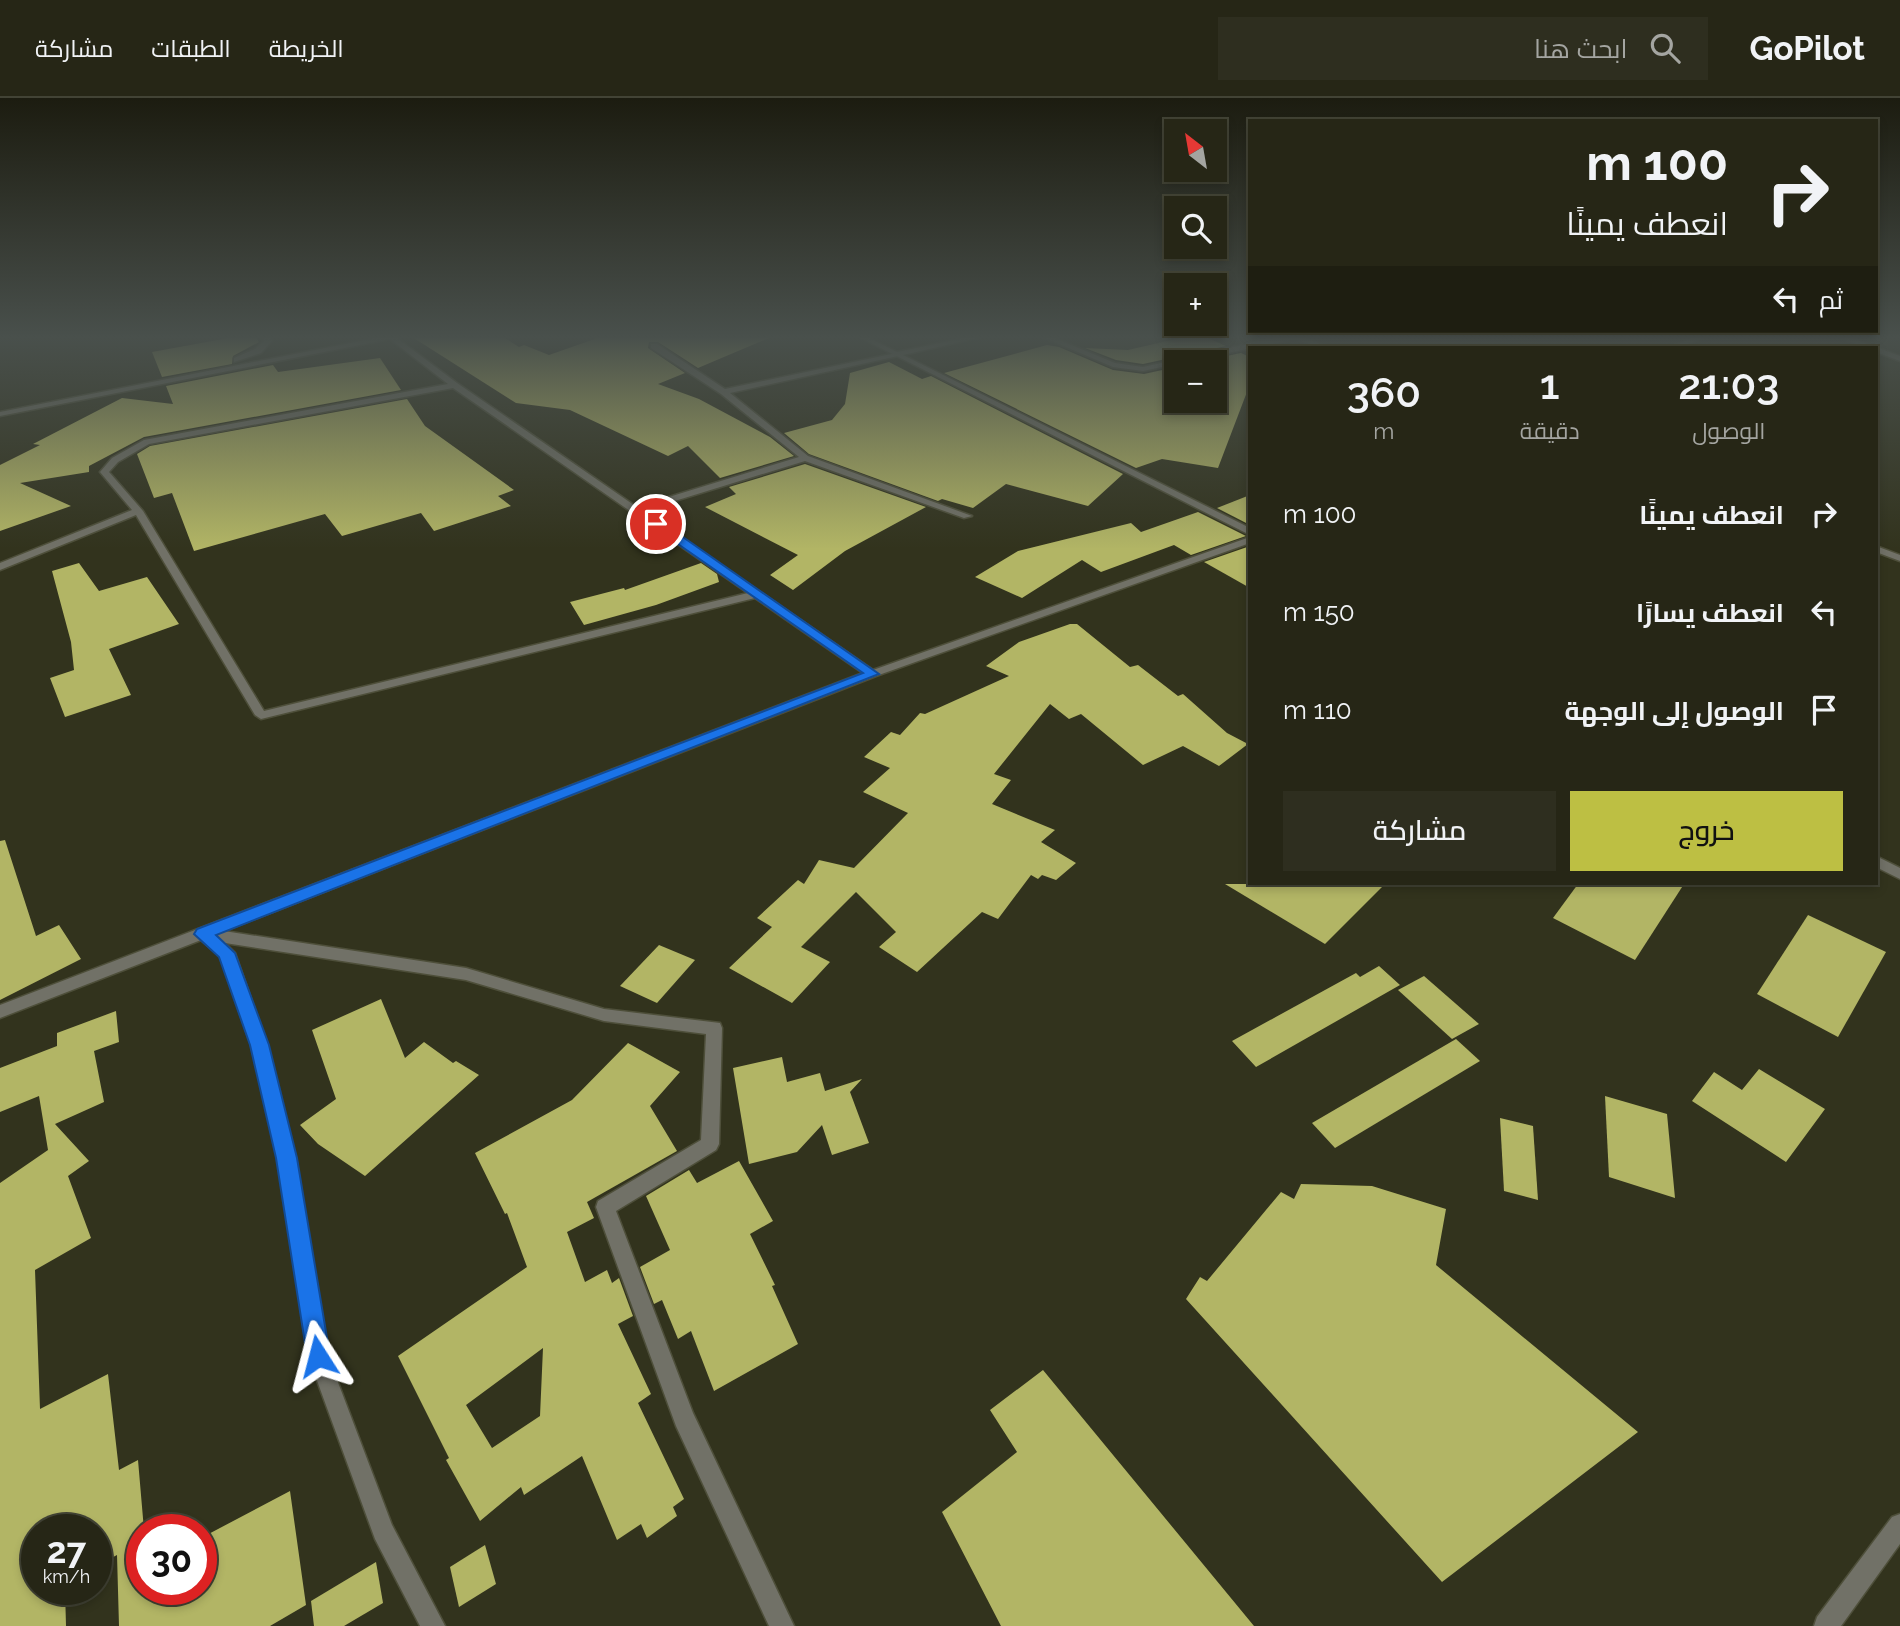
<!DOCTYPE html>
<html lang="ar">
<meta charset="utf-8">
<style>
body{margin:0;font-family:Raleway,Cairo,sans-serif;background:#2e2e1f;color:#f1f3f6;direction:rtl;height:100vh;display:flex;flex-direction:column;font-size:26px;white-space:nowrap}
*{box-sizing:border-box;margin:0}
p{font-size:23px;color:#a4a5a1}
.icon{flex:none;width:38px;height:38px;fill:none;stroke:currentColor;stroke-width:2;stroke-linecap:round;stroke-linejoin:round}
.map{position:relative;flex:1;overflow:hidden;direction:ltr}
.panel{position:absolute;left:1248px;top:248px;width:630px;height:539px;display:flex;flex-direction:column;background:#262616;border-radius:0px;box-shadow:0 4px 10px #0003,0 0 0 2px #424335;direction:rtl}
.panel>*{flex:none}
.guide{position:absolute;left:1248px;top:21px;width:630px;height:214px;border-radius:0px;box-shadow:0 4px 10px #0003,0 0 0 2px #424335;direction:rtl;background:#262616;color:#f1f3f6;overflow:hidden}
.needle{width:46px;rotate:329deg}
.buttons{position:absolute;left:1164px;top:21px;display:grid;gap:14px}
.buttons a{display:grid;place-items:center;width:63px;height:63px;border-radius:0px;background:#262616;box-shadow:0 4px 10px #0003,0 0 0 2px #424335;font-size:35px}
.speed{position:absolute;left:21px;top:1416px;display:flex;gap:14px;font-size:35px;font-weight:700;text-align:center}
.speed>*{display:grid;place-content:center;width:91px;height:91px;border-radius:50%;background:#262616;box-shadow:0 4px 10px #0003,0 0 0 2px #424335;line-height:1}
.speed small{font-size:18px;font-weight:400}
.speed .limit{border:10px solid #d22;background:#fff;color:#111}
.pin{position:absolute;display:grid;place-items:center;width:60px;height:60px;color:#fff;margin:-30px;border:4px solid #fff;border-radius:50%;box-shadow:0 2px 7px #0007}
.me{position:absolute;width:77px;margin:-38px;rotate:351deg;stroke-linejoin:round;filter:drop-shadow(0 0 5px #0008)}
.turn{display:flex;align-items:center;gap:24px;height:147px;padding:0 35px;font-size:32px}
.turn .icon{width:91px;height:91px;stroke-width:2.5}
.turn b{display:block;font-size:49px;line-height:60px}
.then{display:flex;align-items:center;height:66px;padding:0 35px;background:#0003;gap:14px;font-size:26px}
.eta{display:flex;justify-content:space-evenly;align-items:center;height:119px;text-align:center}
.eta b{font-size:42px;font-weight:600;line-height:49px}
.action{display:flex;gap:14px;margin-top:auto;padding:14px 35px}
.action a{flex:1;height:80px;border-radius:0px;background:#bdbf43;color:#111;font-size:28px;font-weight:600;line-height:80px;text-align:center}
.action a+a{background:#2e2e1f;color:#f1f3f6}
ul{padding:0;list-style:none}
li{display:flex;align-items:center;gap:21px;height:98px;padding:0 35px}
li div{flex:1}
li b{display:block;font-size:26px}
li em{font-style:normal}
header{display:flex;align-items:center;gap:42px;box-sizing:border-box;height:98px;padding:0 35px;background:#262616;border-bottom:2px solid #424335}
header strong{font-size:33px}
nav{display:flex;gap:38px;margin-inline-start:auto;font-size:24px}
.search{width:490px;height:63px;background:#2e2e1f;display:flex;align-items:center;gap:18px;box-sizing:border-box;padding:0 24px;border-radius:0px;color:#a4a5a1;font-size:26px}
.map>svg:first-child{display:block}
.building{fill:#b2b565;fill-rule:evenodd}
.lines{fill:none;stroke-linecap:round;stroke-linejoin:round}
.lane-casing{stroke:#4e4f3a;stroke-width:3}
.street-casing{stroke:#4e4f3a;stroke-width:3}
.lane{fill:#717167;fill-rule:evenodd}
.street{fill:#717167;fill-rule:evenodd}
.route{fill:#1a73e8;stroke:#114b97;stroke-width:2}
</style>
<header>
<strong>GoPilot</strong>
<div class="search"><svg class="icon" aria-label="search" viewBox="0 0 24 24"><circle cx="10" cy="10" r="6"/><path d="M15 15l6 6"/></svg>ابحث هنا</div>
<nav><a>الخريطة</a><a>الطبقات</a><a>مشاركة</a></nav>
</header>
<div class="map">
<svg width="1900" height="1528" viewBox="0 0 1900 1528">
<rect width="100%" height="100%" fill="#32331d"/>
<g class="building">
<path d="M245 237H254L259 244 233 258 232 266 162 279 152 254Z"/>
<path d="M409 237H500L519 249 524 247 549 257 606 237H776L698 270 658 244H649L648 250 685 275 658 286 699 301 770 339 794 358 720 380 688 348 668 358 570 312 516 305Z"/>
<path d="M1193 237H1201L1226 248 1143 266 1116 262 1085 250 1128 252Z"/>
<path d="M1047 247 1059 249 1113 272 1144 276 1176 269V303H1214V264H1197L1241 255 1250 259V286L1218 370 1162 361 1136 370 944 275Z"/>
<path d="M380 260 401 292 144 339 89 368V374L20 385 71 408 0 433V367L40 347 33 346 122 300 173 306 166 288 273 267 278 274Z"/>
<path d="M889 264 922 281 931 278 1123 376 1088 408 1006 386 973 410 942 401 938 403 809 356 784 335 832 322 845 306 850 275Z"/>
<path d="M407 301 425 328 514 392 498 398 511 408 434 433 421 415 342 438 325 416 194 453 172 395 154 400 137 356 150 348Z"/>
<path d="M805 366 926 409 845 453 793 492 770 477 798 457 705 409 736 396 729 389Z"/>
<path d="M1250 397V427L1217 410Z"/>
<path d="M1198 414 1246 438 1191 457 1174 447 1101 474 1082 462 1022 500 975 479 1018 453 1131 425 1141 434Z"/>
<path d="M1250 448V490L1204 464Z"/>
<path d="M79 465 99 493 147 479 179 526 109 551 131 597 65 619 50 580 74 572 71 544 52 473Z"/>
<path d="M701 465 717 476 719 484 656 507 584 527 570 504 624 490 625 492Z"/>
<path d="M1070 526H1077L1130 569 1138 567 1178 598 1183 596 1227 635 1248 646 1219 668 1183 648 1143 667 1081 616 1069 621 1050 606 994 676 1011 682 992 706 1055 732 1041 744 1076 765 1056 782 1042 777 1038 781 1031 777 998 821 982 814 917 874 879 849 896 834 856 794 801 849 830 864 792 905 729 870 772 829 757 820 798 782 804 786 819 762 854 770 908 715 863 694 890 670 864 659 891 634 900 637 920 615 925 616 1009 578 986 568 1019 544Z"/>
<path d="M5 742 36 838 59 827 81 861 0 902V743Z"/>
<path d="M1225 786H1385L1325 846Z"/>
<path d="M1578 786H1684L1635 862 1553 820Z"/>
<path d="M1808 817 1886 854 1838 939 1757 896Z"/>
<path d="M659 847 695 862 657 905 620 888Z"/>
<path d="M1379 868 1400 887 1256 969 1232 943 1356 875 1360 879Z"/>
<path d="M1424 878 1479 926 1452 941 1398 892Z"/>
<path d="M381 901 405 960 424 944 453 965 456 963 479 977 365 1078 318 1046 300 1027 336 1001 312 932Z"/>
<path d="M116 913 119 944 94 953 104 1004 55 1026 89 1063 68 1078 91 1140 35 1172 40 1311 108 1276 119 1372 138 1362 144 1432H142V1491H201V1440L290 1393 306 1507 270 1528H119L117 1457 96 1468V1432H37V1491H65L66 1528H0V1085L48 1052 39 998 0 1014V970L57 948V935Z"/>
<path d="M1456 941 1480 963 1335 1050 1312 1025Z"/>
<path d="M628 945 680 974 650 1008 677 1053 587 1104 594 1120 567 1134 585 1184 607 1172 612 1185 619 1180 633 1218 618 1226 651 1296 638 1305 684 1401 673 1409 677 1418 647 1440 641 1426 617 1442 582 1358 524 1397 521 1389 480 1423 446 1362 449 1360 398 1258 527 1169 507 1115 505 1116 475 1055 572 1002ZM543 1250 540 1318 492 1350 466 1307Z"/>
<path d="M782 959 787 984 820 975 825 993 862 981 850 994 869 1045 832 1057 822 1027 797 1054 749 1066 733 970Z"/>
<path d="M1759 971 1825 1011 1786 1064 1692 1003 1714 974 1742 992Z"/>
<path d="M1605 998 1667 1016 1675 1100 1609 1079Z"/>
<path d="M1500 1020 1533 1028 1538 1102 1504 1093Z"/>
<path d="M739 1063 773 1123 750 1136 775 1187 772 1188 798 1246 714 1293 691 1233 678 1241 662 1202 654 1206 640 1169 670 1152 646 1098 689 1072 697 1085Z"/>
<path d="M1301 1086 1372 1088 1446 1111 1436 1167 1638 1334 1442 1484 1186 1201 1200 1179 1207 1183 1281 1094 1294 1101Z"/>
<path d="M1043 1272 1254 1528H1001L942 1414 1017 1354 990 1312Z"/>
<path d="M485 1447 496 1486 459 1509 450 1469Z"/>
<path d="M376 1464 383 1505 344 1528H314L311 1503Z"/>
</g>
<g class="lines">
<defs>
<path id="lane" d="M651 246H657L725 291 901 254 898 258 730 295 808 358 972 418 964 420 805 363 639 414H633V410L799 359 721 296 651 250Z"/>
<g id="street">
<path d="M262 237H268L272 243 261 255 234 264V260L255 251 264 243Z"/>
<path d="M391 237H404L397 240 457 285 873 572 1250 439V445L876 578 224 833 466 870 604 911 720 925 722 930 719 1046 716 1052 616 1113 693 1315 794 1528H769L676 1328 596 1109 598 1103 701 1042 706 936 604 923 466 882 225 845 235 855 267 947 296 1060 328 1258 392 1427 445 1528H420L375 1441 308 1258 278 1060 251 947 220 858 201 842 0 920V907L863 575 755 500 261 621 255 617 136 417 0 472V465L132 412 100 374 112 360 144 342 448 286 390 241 0 318V314ZM453 290 748 495 264 613 143 413 109 374 118 364 149 346Z"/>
<path d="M855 237H863L897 254 978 237H990L903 257 1250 430V437Z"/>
<path d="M1038 237H1047L1115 265 1143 269 1288 237H1297L1330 250H1320L1295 241 1185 264H1176V266L1143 273 1113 269Z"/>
<path d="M1701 237H1710L1678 250H1668Z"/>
<path d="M1834 237H1843L1900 258V263L1876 254V250H1866Z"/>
<path d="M1876 448 1900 457V463L1876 454Z"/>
<path d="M1876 758 1900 770V781L1876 769Z"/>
<path d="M1900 1416V1446L1841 1528H1814L1817 1519 1892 1419Z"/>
</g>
</defs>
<use href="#lane" class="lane-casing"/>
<use href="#street" class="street-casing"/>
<use href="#lane" class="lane"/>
<use href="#street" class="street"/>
</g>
<linearGradient id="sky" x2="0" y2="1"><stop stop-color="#1c1c10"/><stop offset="0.53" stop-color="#49504c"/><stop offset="1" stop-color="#49504c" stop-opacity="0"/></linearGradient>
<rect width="1900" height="451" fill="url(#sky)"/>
<path class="route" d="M652 423H660L879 576 216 837 235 855 269 947 297 1060 330 1258 327 1266 318 1270 310 1266 307 1258 276 1060 250 947 219 859 194 836 197 831 863 575 652 428Z"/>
</svg>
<div class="buttons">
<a><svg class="needle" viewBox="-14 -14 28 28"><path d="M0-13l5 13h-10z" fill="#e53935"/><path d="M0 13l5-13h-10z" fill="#a4a5a1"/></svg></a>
<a><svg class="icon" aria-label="search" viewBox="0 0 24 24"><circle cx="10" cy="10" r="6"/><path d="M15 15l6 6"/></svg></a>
<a>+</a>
<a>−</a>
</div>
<div class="speed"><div>27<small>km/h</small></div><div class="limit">30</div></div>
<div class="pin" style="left:656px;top:426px;background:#d93025"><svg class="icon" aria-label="arrive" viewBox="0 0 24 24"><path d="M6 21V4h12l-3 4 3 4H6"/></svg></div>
<svg class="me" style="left:318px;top:1258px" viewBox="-20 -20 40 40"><path d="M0-17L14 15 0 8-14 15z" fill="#1a73e8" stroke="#fff" stroke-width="4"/></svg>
<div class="guide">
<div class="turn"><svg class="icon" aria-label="right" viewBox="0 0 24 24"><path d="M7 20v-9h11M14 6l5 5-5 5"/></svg><div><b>100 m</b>انعطف يمينًا</div></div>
<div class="then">ثم<svg class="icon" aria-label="left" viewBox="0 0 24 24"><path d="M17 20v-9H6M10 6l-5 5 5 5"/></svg></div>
</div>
<section class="panel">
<div class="eta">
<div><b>21:03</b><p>الوصول</p></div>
<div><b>1</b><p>دقيقة</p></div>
<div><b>360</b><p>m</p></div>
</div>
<ul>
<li><svg class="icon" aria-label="right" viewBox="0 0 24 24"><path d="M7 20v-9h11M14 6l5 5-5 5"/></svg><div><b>انعطف يمينًا</b></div><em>100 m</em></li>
<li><svg class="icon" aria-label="left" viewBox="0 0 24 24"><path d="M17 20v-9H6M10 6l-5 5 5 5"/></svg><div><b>انعطف يسارًا</b></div><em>150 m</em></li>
<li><svg class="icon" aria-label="arrive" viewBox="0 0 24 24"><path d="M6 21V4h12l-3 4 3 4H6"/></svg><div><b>الوصول إلى الوجهة</b></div><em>110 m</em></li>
</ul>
<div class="action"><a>خروج</a><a>مشاركة</a></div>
</section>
</div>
